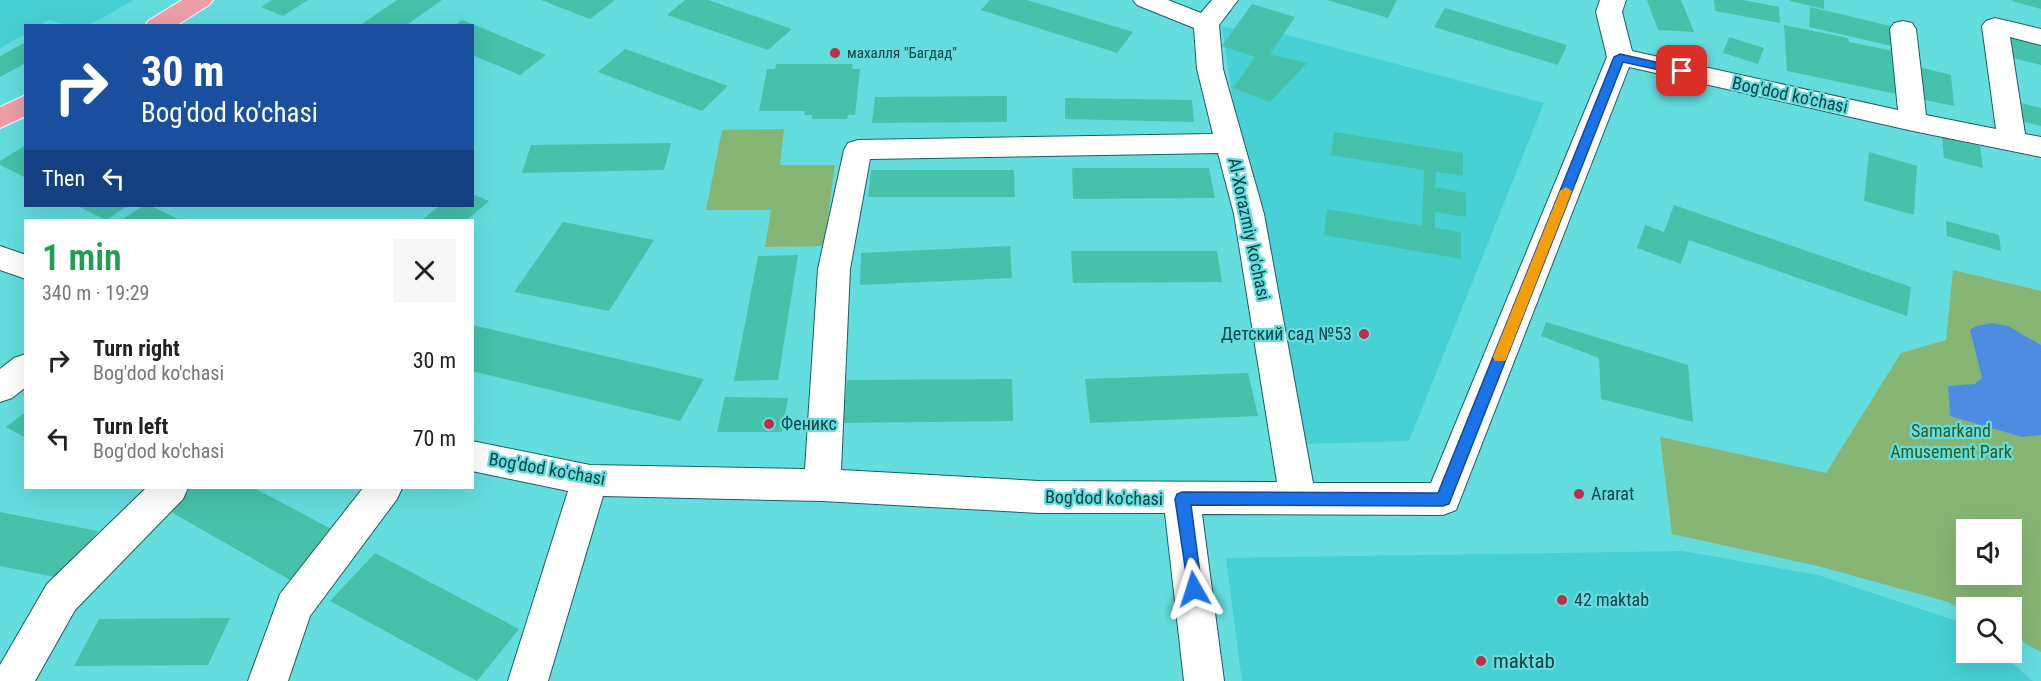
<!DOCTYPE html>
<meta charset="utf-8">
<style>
body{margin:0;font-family:"Roboto Condensed",sans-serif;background:#f6f6f6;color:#222;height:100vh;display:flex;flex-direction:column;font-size:22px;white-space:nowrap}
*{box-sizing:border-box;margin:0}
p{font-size:20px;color:#767676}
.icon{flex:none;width:33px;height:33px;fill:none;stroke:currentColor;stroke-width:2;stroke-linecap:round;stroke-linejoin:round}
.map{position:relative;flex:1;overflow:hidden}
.sheet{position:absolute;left:24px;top:219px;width:450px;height:270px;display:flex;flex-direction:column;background:#fff;border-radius:0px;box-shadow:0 6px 24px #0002}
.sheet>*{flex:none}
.guide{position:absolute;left:24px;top:24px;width:450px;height:183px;border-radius:0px;box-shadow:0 6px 24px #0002;background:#1a4fa0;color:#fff;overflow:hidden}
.fabs{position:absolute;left:1956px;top:519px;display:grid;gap:12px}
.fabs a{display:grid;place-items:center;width:66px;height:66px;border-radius:0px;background:#fff;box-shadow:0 6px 24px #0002;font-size:30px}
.pin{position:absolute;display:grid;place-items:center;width:51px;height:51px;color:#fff;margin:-26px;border-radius:12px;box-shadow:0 3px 9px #0006}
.me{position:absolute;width:66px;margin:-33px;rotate:354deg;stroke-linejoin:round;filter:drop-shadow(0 0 4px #0008)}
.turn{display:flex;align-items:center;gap:21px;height:126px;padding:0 18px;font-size:27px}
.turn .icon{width:78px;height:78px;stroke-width:2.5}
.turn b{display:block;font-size:42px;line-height:51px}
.then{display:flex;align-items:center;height:57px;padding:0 18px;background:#0003;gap:12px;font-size:22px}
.round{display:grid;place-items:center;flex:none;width:63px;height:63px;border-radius:0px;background:#f6f6f6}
.head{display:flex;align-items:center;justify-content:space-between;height:102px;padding:0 18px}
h1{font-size:36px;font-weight:600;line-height:45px;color:#1e9e55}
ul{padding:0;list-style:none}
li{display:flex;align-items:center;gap:18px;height:78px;padding:0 18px}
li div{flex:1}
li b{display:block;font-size:22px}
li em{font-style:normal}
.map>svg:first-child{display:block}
.built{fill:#47d1d4}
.green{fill:#87b674;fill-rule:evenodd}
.water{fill:#4e8ce2}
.building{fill:#45c2a9}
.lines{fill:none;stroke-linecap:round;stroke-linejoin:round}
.minor-casing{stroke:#1d5f60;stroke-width:2}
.major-casing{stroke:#fff;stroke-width:2}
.minor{fill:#fff;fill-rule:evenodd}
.major{fill:#ee9ea7;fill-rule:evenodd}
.route{fill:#1a73e8;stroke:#114b97;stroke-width:1.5}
.slow{fill:#f59e0b}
.poi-dot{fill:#bf2e46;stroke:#64dddf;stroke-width:2}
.labels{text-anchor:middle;stroke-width:4.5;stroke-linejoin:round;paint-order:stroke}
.far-poi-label{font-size:15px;fill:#0c4243;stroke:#64dddf;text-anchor:start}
.street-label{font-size:18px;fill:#0c4243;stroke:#64dddf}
.poi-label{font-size:18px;fill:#0c4243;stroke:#64dddf;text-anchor:start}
.park-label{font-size:18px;fill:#315c1c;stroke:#64dddf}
.near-poi-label{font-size:21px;fill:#0c4243;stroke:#64dddf;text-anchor:start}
</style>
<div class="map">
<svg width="2041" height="681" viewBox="0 0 2041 681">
<rect width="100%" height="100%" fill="#64dddf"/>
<g class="built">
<path d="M0 0H134L89 25H67L49 20 39 25 26 26 25 34 0 48Z"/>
<path d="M1222 27 1283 34 1544 103 1409 441 1302 444 1252 226Z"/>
<path d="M1683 551 1818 575 1966 624V652L2001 653 2033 681H1242L1226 558Z"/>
</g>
<g class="green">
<path d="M784 129 780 165H835L824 246 765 247 771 210H706L722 130Z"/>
<path d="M1953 270 2041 291V652L2012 636V608H1966V612L1948 602 1818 566 1672 534 1660 437 1826 473 1901 353 1946 340ZM1966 530H2012V574H1966Z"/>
</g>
<path class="water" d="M1992 323 2008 326 2041 345V435L2022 437 1950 416 1948 386 1975 384 1982 378 1970 330 1977 326Z"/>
<g class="building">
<path d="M272 0H308L283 16 261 7Z"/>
<path d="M397 0H442L405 26H359Z"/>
<path d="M541 0H615L590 19Z"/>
<path d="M685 0H708L792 29 768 50 667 15Z"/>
<path d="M990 0H1027L1133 32 1117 53 981 10Z"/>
<path d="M1327 0H1397L1388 18Z"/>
<path d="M1647 0H1681L1694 32 1658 30Z"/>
<path d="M1714 0H1743L1779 7 1780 23 1715 11Z"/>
<path d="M1790 0H1824V9L1790 1Z"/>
<path d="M2012 0H2041V9L2012 1Z"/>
<path d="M1252 4 1295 17 1270 54 1307 63 1270 102 1233 88 1255 57 1222 46Z"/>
<path d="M1810 7 1899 28 1900 48 1809 27Z"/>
<path d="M1445 8 1567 45 1558 65 1434 27Z"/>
<path d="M462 20 475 25 546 55 520 75 472 55V26H454Z"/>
<path d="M1784 25 1848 38 1849 42 1898 52 1906 96 1787 71Z"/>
<path d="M2011 36 2041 43V65L2013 58Z"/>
<path d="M1729 37 1764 48 1758 64 1723 53Z"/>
<path d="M26 42V63L0 77V56Z"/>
<path d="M625 49 728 86 702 111 598 72Z"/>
<path d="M776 64H853L852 69H860L855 115H848L847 119H812V115H804L805 111H759L767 69H775Z"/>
<path d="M1915 66 1951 75 1954 106 1920 99Z"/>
<path d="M1007 96V122L872 123 875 97Z"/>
<path d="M1065 98 1192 100 1194 122 1065 119Z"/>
<path d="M2013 101 2041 108V126L2014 119Z"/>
<path d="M1334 132 1463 153V176L1436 172 1435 187 1466 193V217L1435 212V228L1461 232V259L1324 235 1327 209 1422 226 1424 170 1331 155Z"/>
<path d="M1942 137 1980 146 1983 168 1944 158Z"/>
<path d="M671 143 664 170 522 173 531 145Z"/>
<path d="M26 145V178L0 165V161Z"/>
<path d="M1869 152 1917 166 1914 215 1864 201Z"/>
<path d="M1072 168H1209L1215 198 1073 199Z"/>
<path d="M871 170H1014L1015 197H868Z"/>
<path d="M472 194 489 201 467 220H422L439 206H472Z"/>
<path d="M1674 205 1911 287 1907 316 1689 240 1681 264 1637 248 1645 225 1664 232Z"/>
<path d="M78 206H127L106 220Z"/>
<path d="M143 206H151L180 220H121Z"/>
<path d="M1946 221 1999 235 2001 251 1947 236Z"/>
<path d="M563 222 654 240 609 311 514 292Z"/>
<path d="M1010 246 1012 278 860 285 861 253Z"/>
<path d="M1071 251H1217L1222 282 1073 283Z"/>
<path d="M798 255 778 380 734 381 758 256Z"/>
<path d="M1546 322 1688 365 1693 422 1601 399 1599 358 1541 336Z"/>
<path d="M472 325 704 379 680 421 472 371Z"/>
<path d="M1248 373 1258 416 1090 423 1085 379Z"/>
<path d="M1012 379 1013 421 843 423 847 380Z"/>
<path d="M725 397 788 398 782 432H717Z"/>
<path d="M26 412V438L6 427Z"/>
<path d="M187 488H254L337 532 290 580 164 508Z"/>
<path d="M0 512 98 531 60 578 0 566Z"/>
<path d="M375 553 519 629 477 681 330 601Z"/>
<path d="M230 618 208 665 74 666 99 619Z"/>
</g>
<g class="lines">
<defs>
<g id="minor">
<path d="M1133 0H1168L1201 13 1212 0H1238L1219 25 1223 69 1264 214 1313 483H1431L1607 57 1596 12 1600 0H1626L1622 12 1632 51 1898 110 1890 29 1894 23 1903 21 1912 23 1916 29 1926 115 1996 129 1982 26 1986 21 1995 18 2041 29V45L2010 37 2025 134 2041 137V157L1913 131 1629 67 1456 510 1443 515 1202 514 1224 681H1184L1165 513H1039L822 501 603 496 548 681H508L568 491 472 471V441L590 465 805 469 818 269 844 150 848 143 858 140 1213 134 1197 69 1194 28 1137 5ZM1218 153 1234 214 1277 482 1039 481 841 470 850 269 870 159Z"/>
<path d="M0 246 26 255V279L0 270Z"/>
<path d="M26 354V387L12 398 0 402V369L14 358Z"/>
<path d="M146 488H188L183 499 75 610 35 681H0V665L47 584Z"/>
<path d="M363 488H402L397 499 310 616 288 681H248L280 594Z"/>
</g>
<g id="major">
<path d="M182 0H213L209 5 176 26H145L148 21Z"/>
<path d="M26 95V116L0 128V107Z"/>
</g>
</defs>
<use href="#minor" class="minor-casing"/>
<use href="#major" class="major-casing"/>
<use href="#minor" class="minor"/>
<use href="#major" class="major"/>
</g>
<path class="route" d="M1620 54 1682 68 1688 71 1682 75 1623 62 1449 504 1443 506 1191 505 1202 589 1200 594 1194 597 1189 594 1175 499 1177 494 1182 492 1438 493 1614 57Z"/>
<path class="slow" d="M1566 187 1572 191 1507 357 1505 361H1495L1493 357 1560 191Z"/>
<g class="poi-dot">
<circle cx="835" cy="53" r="6"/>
<circle cx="1364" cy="334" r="6"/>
<circle cx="769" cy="424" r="6"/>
<circle cx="1579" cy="494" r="6"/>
<circle cx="1562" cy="600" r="6"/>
<circle cx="1481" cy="661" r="6"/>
</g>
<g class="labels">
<g class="far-poi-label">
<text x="847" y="58">махалля "Багдад"</text>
</g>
<g class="street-label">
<text transform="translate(1790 95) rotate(12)" y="6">Bog'dod ko'chasi</text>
<text transform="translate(1249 229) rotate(78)" y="6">Al-Xorazmiy ko'chasi</text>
<text transform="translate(547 469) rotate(10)" y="6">Bog'dod ko'chasi</text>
<text transform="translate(1104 498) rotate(1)" y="6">Bog'dod ko'chasi</text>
</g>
<g class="poi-label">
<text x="1352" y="340" text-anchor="end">Детский сад №53</text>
<text x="781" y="430">Феникс</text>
<text x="1591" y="500">Ararat</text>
<text x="1574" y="606">42 maktab</text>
</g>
<g class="park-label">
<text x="1951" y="437">Samarkand<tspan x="1951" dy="21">Amusement Park</tspan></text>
</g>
<g class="near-poi-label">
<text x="1493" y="668">maktab</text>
</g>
</g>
</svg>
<div class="fabs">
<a><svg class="icon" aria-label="sound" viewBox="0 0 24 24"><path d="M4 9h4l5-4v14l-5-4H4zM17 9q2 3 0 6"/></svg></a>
<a><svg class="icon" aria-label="search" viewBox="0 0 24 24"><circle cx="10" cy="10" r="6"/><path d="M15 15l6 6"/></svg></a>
</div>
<div class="pin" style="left:1682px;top:71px;background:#d93025"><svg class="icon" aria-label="arrive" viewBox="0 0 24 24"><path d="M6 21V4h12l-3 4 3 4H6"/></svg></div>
<svg class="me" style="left:1194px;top:589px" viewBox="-20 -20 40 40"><path d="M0-17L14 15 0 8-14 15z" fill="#1a73e8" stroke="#fff" stroke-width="4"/></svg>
<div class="guide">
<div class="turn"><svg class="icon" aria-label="right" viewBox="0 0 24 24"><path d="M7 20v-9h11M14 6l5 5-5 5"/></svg><div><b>30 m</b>Bog'dod ko'chasi</div></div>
<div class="then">Then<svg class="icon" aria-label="left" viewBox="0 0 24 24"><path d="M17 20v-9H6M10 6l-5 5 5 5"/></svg></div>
</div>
<section class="sheet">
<div class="head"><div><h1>1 min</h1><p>340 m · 19:29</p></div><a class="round"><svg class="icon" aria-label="close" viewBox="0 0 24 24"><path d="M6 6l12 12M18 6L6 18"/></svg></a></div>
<ul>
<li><svg class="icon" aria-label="right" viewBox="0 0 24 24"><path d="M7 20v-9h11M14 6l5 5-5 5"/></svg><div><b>Turn right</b><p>Bog'dod ko'chasi</p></div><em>30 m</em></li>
<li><svg class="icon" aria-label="left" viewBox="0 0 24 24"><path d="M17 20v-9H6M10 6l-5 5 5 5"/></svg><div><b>Turn left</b><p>Bog'dod ko'chasi</p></div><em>70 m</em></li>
</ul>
</section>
</div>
